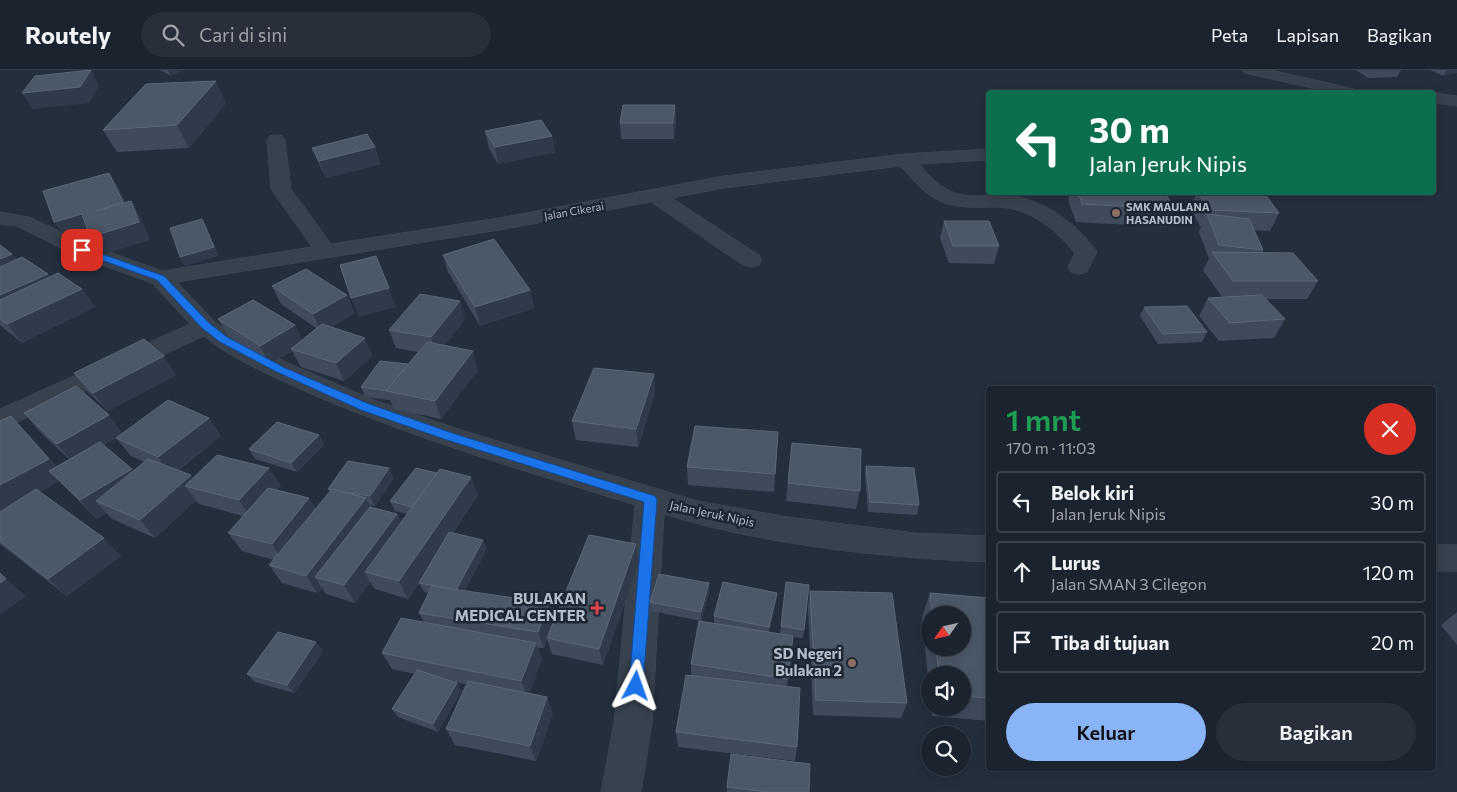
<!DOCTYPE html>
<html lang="id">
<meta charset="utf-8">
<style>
body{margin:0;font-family:Commissioner,sans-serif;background:#282f3a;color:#f1f3f6;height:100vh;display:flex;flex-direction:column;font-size:19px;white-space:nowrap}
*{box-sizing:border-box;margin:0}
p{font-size:16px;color:#a0a4aa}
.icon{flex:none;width:28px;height:28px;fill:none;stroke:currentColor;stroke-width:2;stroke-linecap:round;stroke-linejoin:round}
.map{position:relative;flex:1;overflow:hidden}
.side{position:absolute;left:986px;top:316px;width:450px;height:385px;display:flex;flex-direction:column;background:#1b232e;border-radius:5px;box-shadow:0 2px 12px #0003,0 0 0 1px #39404a}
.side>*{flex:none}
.top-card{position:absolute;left:986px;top:20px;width:450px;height:105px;border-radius:5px;box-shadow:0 2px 12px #0003,0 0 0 1px #39404a;background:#0b6e4f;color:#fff;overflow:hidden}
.needle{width:32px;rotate:236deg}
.buttons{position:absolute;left:921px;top:536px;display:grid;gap:10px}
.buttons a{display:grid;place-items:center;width:50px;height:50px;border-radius:50%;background:#1b232e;box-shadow:0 2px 12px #0003,0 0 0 1px #39404a;font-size:25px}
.pin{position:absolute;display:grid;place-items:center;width:42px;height:42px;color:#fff;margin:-21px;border-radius:10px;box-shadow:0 2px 8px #0006}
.me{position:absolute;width:55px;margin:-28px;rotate:4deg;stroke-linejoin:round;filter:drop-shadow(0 0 4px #0008)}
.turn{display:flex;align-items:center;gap:18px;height:105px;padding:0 20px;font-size:22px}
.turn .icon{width:65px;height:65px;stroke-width:2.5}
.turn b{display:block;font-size:35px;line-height:42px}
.round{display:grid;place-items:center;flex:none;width:52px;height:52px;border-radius:26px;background:#282f3a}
.headline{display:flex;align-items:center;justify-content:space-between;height:85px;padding:0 20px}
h1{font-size:30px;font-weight:600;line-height:38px;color:#1e9e55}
.cta{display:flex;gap:10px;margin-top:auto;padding:10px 20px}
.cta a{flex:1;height:58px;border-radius:30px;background:#8ab4f8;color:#111;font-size:20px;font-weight:600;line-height:58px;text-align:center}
.cta a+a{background:#282f3a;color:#f1f3f6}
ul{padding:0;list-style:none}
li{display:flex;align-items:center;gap:15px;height:62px;margin:0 10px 8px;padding:0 10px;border:2px solid #39404a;border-radius:5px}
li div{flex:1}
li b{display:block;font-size:19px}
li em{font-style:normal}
header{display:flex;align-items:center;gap:30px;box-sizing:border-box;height:70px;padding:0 25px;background:#1b232e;border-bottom:1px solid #39404a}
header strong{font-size:24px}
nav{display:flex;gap:28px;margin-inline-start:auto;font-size:18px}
.search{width:350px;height:45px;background:#282f3a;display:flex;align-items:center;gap:12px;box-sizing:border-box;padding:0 18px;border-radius:28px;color:#a0a4aa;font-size:19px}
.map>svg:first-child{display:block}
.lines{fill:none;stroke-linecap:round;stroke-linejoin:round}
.street-casing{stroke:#414a57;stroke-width:1}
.street{fill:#38414e;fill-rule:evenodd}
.wall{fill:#3f4b5c;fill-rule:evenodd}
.shaded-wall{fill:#2f3b4b}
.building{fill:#4b5868;stroke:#5c6777}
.route{fill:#1a73e8;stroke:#114b97}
.education-dot{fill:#8d6e63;stroke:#1d2633;stroke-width:2}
.health-dot{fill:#e0444e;stroke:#1d2633;stroke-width:2}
.labels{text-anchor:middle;stroke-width:5;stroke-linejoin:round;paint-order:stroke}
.far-poi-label{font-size:11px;font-weight:bold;fill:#b4bcc9;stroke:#1d2633;text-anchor:start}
.far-street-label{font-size:11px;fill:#b4bcc9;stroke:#1d2633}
.street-label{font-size:12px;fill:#b4bcc9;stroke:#1d2633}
.near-poi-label{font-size:15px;font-weight:bold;fill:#b4bcc9;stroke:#1d2633;text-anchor:end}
</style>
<header>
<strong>Routely</strong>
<div class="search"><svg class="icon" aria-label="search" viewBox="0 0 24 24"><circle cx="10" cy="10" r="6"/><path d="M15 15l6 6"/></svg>Cari di sini</div>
<nav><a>Peta</a><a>Lapisan</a><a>Bagikan</a></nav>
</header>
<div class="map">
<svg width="1457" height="722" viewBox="0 0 1457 722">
<rect width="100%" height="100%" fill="#242f3e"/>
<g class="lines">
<defs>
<g id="street">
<path d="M1242 0H1271L1354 19 1356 22H1329L1245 3Z"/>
<path d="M1434 23 1457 26V36L1434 33Z"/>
<path d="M276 65 282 66 285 70 291 119 331 174 505 147 724 106 904 84 989 79V90L919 94C929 105 940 118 955 123 969 128 986 125 1001 125 1040 126 1075 151 1097 182L1087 202 1079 204 1071 202 1068 197 1075 183C1055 159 1030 138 998 137 978 137 959 139 940 131 924 125 912 108 900 96L724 118 672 128 759 185 762 190 759 195 751 197 743 195 651 132 505 159 177 212 214 251 232 264 290 294 374 330 461 360 698 431 788 447 915 463 989 466V492C885 488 763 475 664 444L652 653 641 722H601L614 653 635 435C522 400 408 367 300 319 268 304 231 289 204 266L0 360V339L190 254 152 213 74 185 17 156 0 154V142L29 147 90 175 162 201 312 177 271 119 267 70 270 66Z"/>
<rect x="1434" y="475" width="23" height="26"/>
</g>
</defs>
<use href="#street" class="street-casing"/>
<use href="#street" class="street"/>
</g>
<g class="wall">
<path d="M159 0H184L170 5Z"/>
<path d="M1356 0H1401L1397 7 1368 8Z"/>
<path d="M1430 0H1457L1443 6Z"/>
<path d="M226 33 189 78 117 82 103 60Z"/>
<path d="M676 51 674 69H621L620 53Z"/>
<path d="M485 61 552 66 555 82 498 94 489 78Z"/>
<path d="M312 78 381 94 326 108 319 94Z"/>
<path d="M1070 122H1165L1174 139 1166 157 1076 152 1068 130Z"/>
<path d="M1197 122H1220L1279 143 1270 161 1254 160 1263 180 1262 183 1318 211 1307 229H1266L1285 249 1274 268 1219 271 1199 246 1208 228 1222 227 1203 200 1209 189 1199 162 1201 157 1190 139Z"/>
<path d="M944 151 999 176 994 194 949 193 940 168Z"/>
<path d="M0 175 17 189 48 204 50 207 82 219 95 237 22 273 0 255Z"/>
<path d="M443 185 530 220 534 238 480 256 448 202Z"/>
<path d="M272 216 355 243 331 257 373 286 344 311 301 297 292 281 270 294 229 267 218 249 295 255 302 270 316 258 281 234Z"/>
<path d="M1144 237 1207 262 1202 272 1158 274 1140 246Z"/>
<path d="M465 249 444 276 478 300 441 349 394 339 390 330 365 327 361 317 408 294 418 282 396 278 389 260Z"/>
<path d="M74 303 176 305 108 341 88 322Z"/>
<path d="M654 304 655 323 638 377 576 370 572 351Z"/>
<path d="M24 343 123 363 209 348 221 366 179 400 191 405 193 408 281 416 277 420 309 428 316 439 330 422 328 419 394 408 375 436 370 435 371 437 397 444 401 452 407 444 395 441 390 431 478 425 453 463 487 479 464 521 549 533 554 550 639 492 603 595 552 584 547 569 544 578H538L542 589 529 623 553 643 536 691 455 675 446 659 467 614 450 611 457 613 461 622 438 662 398 647 392 639 415 604 392 599 382 583 424 552 419 543 429 523 424 522 419 513 420 511 408 529 375 519 370 512 355 533 326 524 322 518 317 523 282 513 269 495 274 490 242 481 228 463 243 446 199 434 196 430 155 468 112 449 106 443 97 449 59 411 39 422 121 486 67 526 0 474V351L57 397 69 389 40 362ZM116 368 131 386 144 392 133 401 104 375Z"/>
<path d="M778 362 774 422 688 415 687 397Z"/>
<path d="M319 365 324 375 297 402 255 389 249 379Z"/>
<path d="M792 373 860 421 856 439 786 431Z"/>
<path d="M866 396 919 435 917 445 868 442 865 405Z"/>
<path d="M786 512 809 515 803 568 793 567 787 616 797 677 795 691 678 677 676 662 691 606V594L714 553V546L776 532 769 562 780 564Z"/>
<path d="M709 513V522L701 551 651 541 650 532Z"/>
<path d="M810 521 907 633 901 648 813 645 808 538Z"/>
<path d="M930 523 989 528V651L932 646 931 638H962V605H930V629L922 547ZM930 545H962V578H930Z"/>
<path d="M1457 542V575L1441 555Z"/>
<path d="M323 581 294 623 255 612 247 604Z"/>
<path d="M727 717 809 722H727Z"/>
</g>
<g class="shaded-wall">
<path d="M91 0 99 16 89 33 32 39 22 23Z"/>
<path d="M168 0H184L170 5Z"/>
<path d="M1447 0H1457V3L1443 6Z"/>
<path d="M216 11 226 33 189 78 177 55Z"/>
<path d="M675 35 676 51 674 69 673 53Z"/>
<path d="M552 66 555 82 498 94 495 77Z"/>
<path d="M375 77 381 94 326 108 319 91Z"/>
<path d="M109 103 120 120 134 149 107 158Z"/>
<path d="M131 131 141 148 150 170 101 185 90 167Z"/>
<path d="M82 144 94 161 66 169 54 152Z"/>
<path d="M202 149 207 158 219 186 185 196 180 187Z"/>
<path d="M12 184 26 202 0 213V189Z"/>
<path d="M48 204 61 222 0 249V225Z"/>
<path d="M389 218 396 237 359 247 351 228Z"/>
<path d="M82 219 95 237 22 273 7 254Z"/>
<path d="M530 220 534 238 480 256 475 237Z"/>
<path d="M347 225 355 243 321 262 313 244Z"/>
<path d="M460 231 465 249 437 286 431 267Z"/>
<path d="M295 255 304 274 291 279 292 281 270 294 260 276Z"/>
<path d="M365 268 373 286 344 311 336 293Z"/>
<path d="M473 281 478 300 441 349 435 331Z"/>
<path d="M164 286 176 305 108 341 93 323Z"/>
<path d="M654 304 655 323 638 377 636 359Z"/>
<path d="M109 345 123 364 73 393 57 374Z"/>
<path d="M209 348 221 366 172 405 158 387Z"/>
<path d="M28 364 66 407 49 401 59 411 0 443V415Z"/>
<path d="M319 365 324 375 297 402 291 393Z"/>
<path d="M269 398 281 416 252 449 239 430Z"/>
<path d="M389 398 394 408 375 436 370 426Z"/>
<path d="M132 399 147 417 96 431 106 443 97 449 80 430Z"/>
<path d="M191 405 203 420 185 416 196 430 155 468 140 450Z"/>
<path d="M471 407 478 425 408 529 399 511Z"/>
<path d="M309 428 320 446 284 492 272 474Z"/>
<path d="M366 428 375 446 315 507 322 518 317 523 306 506Z"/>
<path d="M397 444 406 462 365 502 370 512 355 533 344 515Z"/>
<path d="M104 468 121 486 67 526 48 509Z"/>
<path d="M483 470 487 479 460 530 456 520Z"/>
<path d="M636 474 639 492 603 595 599 579Z"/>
<path d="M6 509 26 526 0 545V513Z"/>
<path d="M709 513V522L701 551V542Z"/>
<path d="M777 523 776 532 768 566 769 557Z"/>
<path d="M549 533 554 550 544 578 538 562Z"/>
<path d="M316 572 323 581 294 623 287 615Z"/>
<path d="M536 573 542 589 528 627 521 611Z"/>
<path d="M457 613 461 622 438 662 433 654Z"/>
<path d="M547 627 553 643 536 691 530 676Z"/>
</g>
<g class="building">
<path d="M91 0 80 17 22 23 35 6Z"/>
<path d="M216 11 177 55 103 60 146 14Z"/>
<path d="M623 35H675L673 53H620Z"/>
<path d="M541 50 552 66 495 77 485 61Z"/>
<path d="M367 64 375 77 319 91 312 78Z"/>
<path d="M109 103 123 132 96 141 131 131 139 152 90 167 82 144 54 152 43 121Z"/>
<path d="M1078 122H1165L1174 139 1082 134Z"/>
<path d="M1198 122 1265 124 1279 143 1210 140Z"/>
<path d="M1207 144 1249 149 1263 180 1219 175Z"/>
<path d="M202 149 214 177 180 187 170 158Z"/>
<path d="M944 151H989L999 176H953Z"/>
<path d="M494 169 530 220 475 237 443 185Z"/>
<path d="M0 175 12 184 0 189Z"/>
<path d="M1212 182 1293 183 1318 211H1233Z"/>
<path d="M376 186 389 218 351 228 340 195Z"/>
<path d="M22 187 48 204 0 225V197Z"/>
<path d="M306 199 347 225 313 244 272 216Z"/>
<path d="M58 203 82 219 7 254 0 249V230Z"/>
<path d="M420 224 460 231 431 267 389 260Z"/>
<path d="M1262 225 1285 249 1230 253 1208 228Z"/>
<path d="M253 230 295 255 260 276 218 249Z"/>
<path d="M1187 236 1207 262 1163 264 1144 237Z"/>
<path d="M322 254 365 268 336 293 291 279Z"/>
<path d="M144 269 164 286 93 323 74 303Z"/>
<path d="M427 272 473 281 435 331 386 321Z"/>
<path d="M380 291 408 294 386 321H388L361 317Z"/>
<path d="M594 298 654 304 636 359 572 351Z"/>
<path d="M76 316 109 345 57 374 24 343Z"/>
<path d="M168 330 209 348 158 387 116 368Z"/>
<path d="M11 346 49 389 0 415V351Z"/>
<path d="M277 352 319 365 291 393 249 379Z"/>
<path d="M695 356 778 362 775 404 687 397Z"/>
<path d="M100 372 132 399 80 430 49 401Z"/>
<path d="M792 373 861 379 860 421 788 413Z"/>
<path d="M217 385 269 398 239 430 185 416Z"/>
<path d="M148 389 191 405 140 450 96 431Z"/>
<path d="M348 391 389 398 370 426 343 422 332 419 331 420 328 419Z"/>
<path d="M866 396 914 398 919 435 870 432Z"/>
<path d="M416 398 437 403 412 437 390 431Z"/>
<path d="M440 399 471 407 399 511 365 502Z"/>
<path d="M268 418 309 428 272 474 228 463Z"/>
<path d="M36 419 104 468 48 509 0 471V442Z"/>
<path d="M332 419 366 428 306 506 269 495Z"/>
<path d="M370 437 397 444 344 515 315 507Z"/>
<path d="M449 462 483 470 456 520 442 517 419 513Z"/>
<path d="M589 465 636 474 599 579 547 568Z"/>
<path d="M0 503 6 509 0 513Z"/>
<path d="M659 504 709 513 701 542 650 532Z"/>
<path d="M723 512 777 523 769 557 714 546Z"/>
<path d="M786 512 809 515 804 560 781 556Z"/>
<path d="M432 516 549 533 538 562 419 543Z"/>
<path d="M810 521 892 523 907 633 816 630Z"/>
<path d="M930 523 989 528V628L962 626V605H939L936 578H962V545H932Z"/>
<path d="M401 548 536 573 521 611 382 583Z"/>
<path d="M699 551 793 566 788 609 691 594Z"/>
<path d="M278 562 316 572 287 615 247 604Z"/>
<path d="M417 600 457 613 433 654 392 639Z"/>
<path d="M686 605 800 618 797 677 676 662Z"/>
<path d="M468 611 547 627 530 676 446 659Z"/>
<path d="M731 684 810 694 809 722H769L727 717Z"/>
</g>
<path class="route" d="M79 178H85L164 206 209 253 227 267 285 298 369 334 455 364 655 426 657 430 643 616 641 621 636 623 631 621 629 616 644 432 447 370 361 340 277 302 220 272 202 258 157 210 79 182Z"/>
<g class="education-dot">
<circle cx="1116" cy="143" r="5"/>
<circle cx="852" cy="593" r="5"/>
</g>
<path class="health-dot" d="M594.5 530.5h5v5h5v5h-5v5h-5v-5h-5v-5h5z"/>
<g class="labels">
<g class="far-poi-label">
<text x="1126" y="141">SMK MAULANA<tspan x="1126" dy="13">HASANUDIN</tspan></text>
</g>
<g class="far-street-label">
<text transform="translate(574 141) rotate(-10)" y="4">Jalan Cikerai</text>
</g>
<g class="street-label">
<text transform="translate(712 444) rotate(12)" y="4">Jalan Jeruk Nipis</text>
</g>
<g class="near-poi-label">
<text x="586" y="534">BULAKAN<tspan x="586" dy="17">MEDICAL CENTER</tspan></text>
<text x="842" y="589">SD Negeri<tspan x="842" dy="17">Bulakan 2</tspan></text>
</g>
</g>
</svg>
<div class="buttons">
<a><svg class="needle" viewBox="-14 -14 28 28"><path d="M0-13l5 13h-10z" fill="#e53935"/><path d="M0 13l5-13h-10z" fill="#a0a4aa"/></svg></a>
<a><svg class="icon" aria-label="sound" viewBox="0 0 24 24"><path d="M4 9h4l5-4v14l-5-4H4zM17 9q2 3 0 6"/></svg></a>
<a><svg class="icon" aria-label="search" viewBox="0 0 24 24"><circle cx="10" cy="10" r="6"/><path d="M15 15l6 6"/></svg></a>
</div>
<div class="pin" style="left:82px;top:180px;background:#d93025"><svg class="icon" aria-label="arrive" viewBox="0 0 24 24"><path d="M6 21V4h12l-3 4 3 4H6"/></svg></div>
<svg class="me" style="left:636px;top:616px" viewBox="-20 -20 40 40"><path d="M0-17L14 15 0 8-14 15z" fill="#1a73e8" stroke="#fff" stroke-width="4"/></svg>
<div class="top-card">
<div class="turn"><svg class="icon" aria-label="left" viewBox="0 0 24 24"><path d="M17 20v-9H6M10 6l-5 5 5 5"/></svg><div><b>30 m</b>Jalan Jeruk Nipis</div></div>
</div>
<section class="side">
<div class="headline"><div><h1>1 mnt</h1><p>170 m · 11:03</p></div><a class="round" style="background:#d93025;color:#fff"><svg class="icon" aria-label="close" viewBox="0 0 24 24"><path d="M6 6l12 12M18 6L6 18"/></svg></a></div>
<ul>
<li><svg class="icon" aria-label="left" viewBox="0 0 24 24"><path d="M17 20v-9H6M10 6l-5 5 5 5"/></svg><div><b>Belok kiri</b><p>Jalan Jeruk Nipis</p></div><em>30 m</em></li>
<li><svg class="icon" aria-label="ahead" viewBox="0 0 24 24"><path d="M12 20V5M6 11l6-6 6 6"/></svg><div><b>Lurus</b><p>Jalan SMAN 3 Cilegon</p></div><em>120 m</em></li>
<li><svg class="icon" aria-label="arrive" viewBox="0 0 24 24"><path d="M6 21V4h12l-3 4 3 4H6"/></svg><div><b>Tiba di tujuan</b></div><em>20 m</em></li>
</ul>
<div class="cta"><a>Keluar</a><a>Bagikan</a></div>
</section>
</div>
